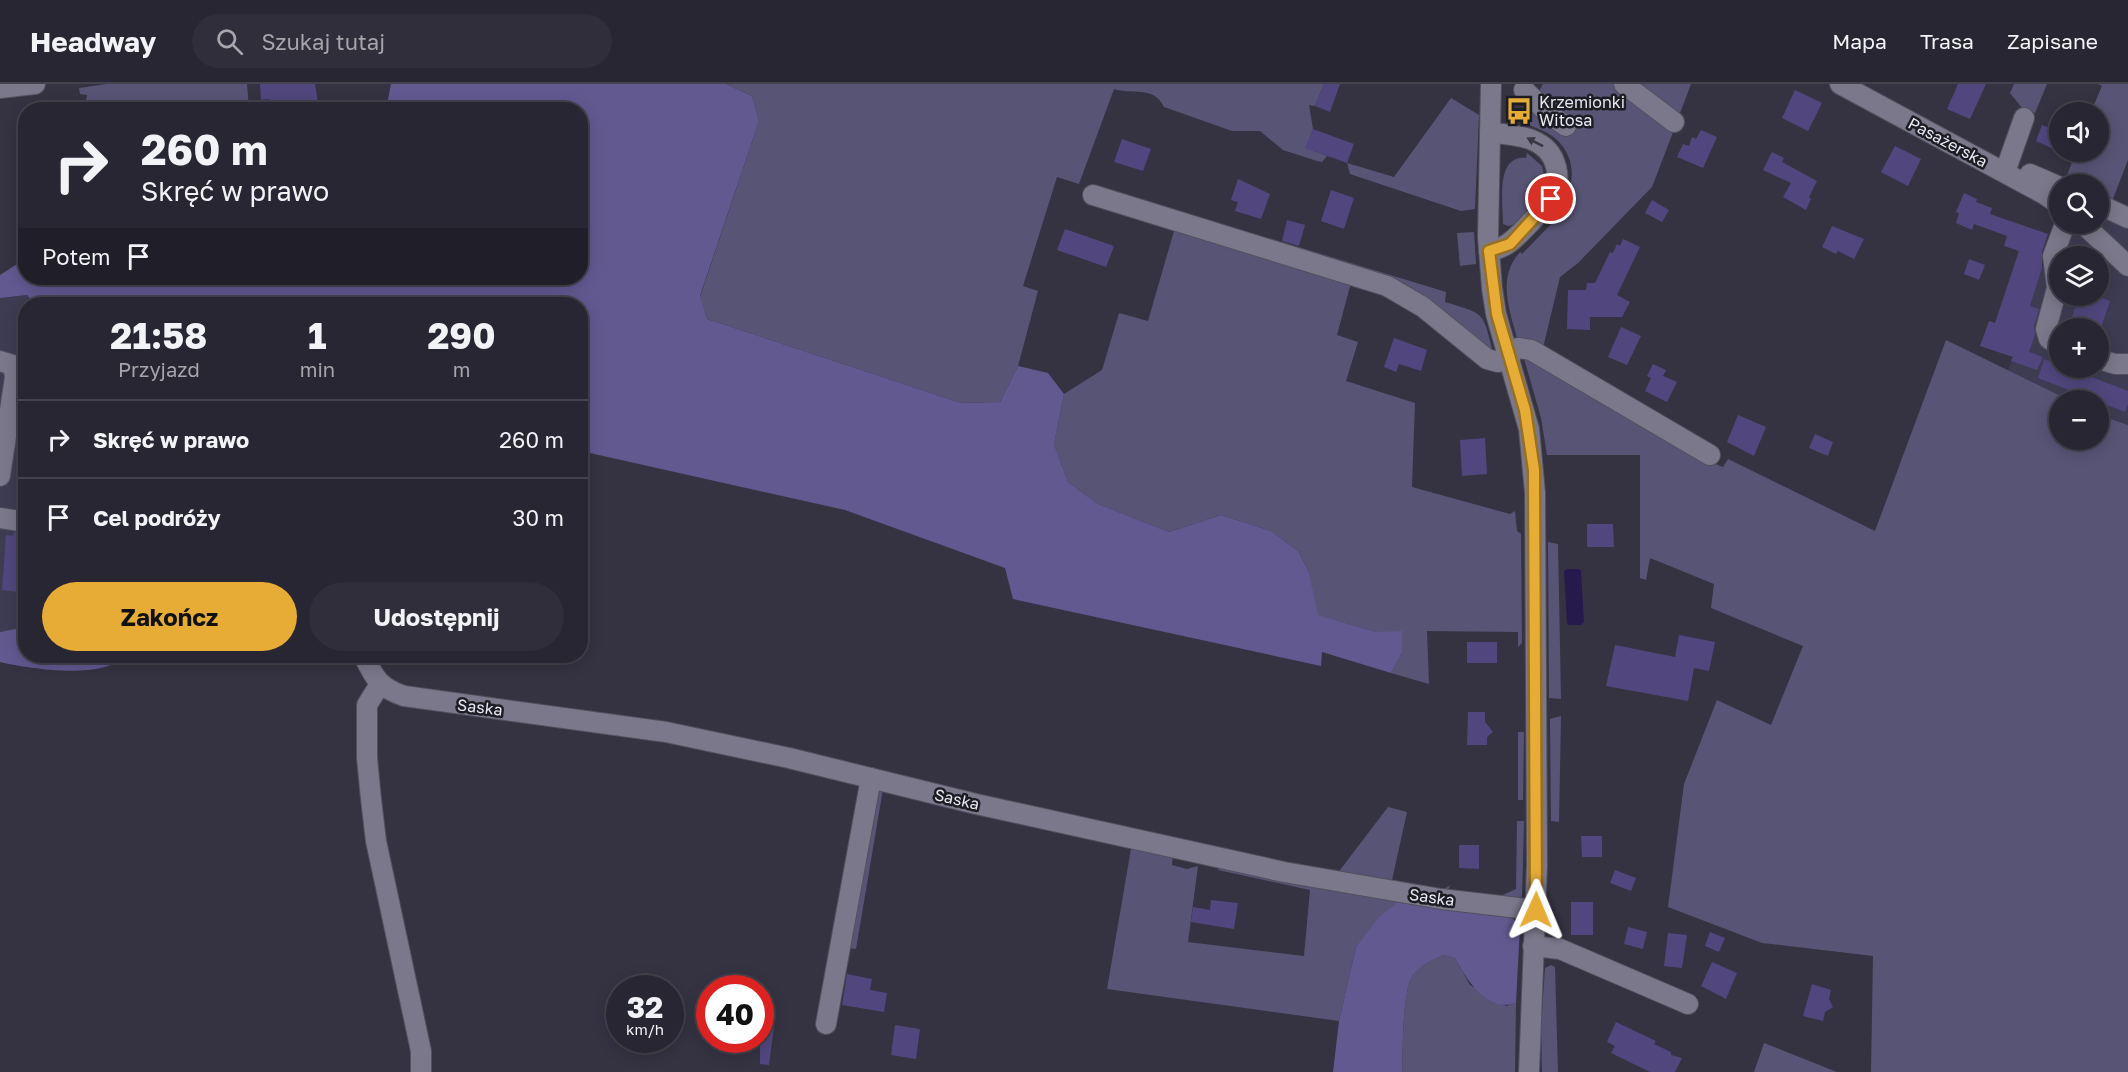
<!DOCTYPE html>
<html lang="pl">
<meta charset="utf-8">
<style>
body{margin:0;font-family:"Golos Text",sans-serif;background:#302e3a;color:#f1f3f6;height:100vh;display:flex;flex-direction:column;font-size:22px;white-space:nowrap}
*{box-sizing:border-box;margin:0}
p{font-size:20px;color:#a5a5ac}
.icon{flex:none;width:33px;height:33px;fill:none;stroke:currentColor;stroke-width:2;stroke-linecap:round;stroke-linejoin:round}
.map{position:relative;flex:1;overflow:hidden}
.details{position:absolute;left:18px;top:213px;width:570px;height:366px;display:flex;flex-direction:column;background:#282632;border-radius:24px;box-shadow:0 3px 15px #0003,0 0 0 2px #44434d}
.details>*{flex:none}
.hud{position:absolute;left:18px;top:18px;width:570px;height:183px;border-radius:24px;box-shadow:0 3px 15px #0003,0 0 0 2px #44434d;background:#282632;color:#f1f3f6;overflow:hidden}
.tools{position:absolute;left:2049px;top:18px;display:grid;gap:12px}
.tools a{display:grid;place-items:center;width:60px;height:60px;border-radius:50%;background:#282632;box-shadow:0 3px 15px #0003,0 0 0 2px #44434d;font-size:30px}
.speed{position:absolute;left:606px;top:891px;display:flex;gap:12px;font-size:30px;font-weight:700;text-align:center}
.speed>*{display:grid;place-content:center;width:78px;height:78px;border-radius:50%;background:#282632;box-shadow:0 3px 15px #0003,0 0 0 2px #44434d;line-height:1}
.speed small{font-size:15px;font-weight:400}
.speed .limit{border:9px solid #d22;background:#fff;color:#111}
.pin{position:absolute;display:grid;place-items:center;width:51px;height:51px;color:#fff;margin:-26px;border:3px solid #fff;border-radius:50%;box-shadow:0 2px 6px #0007}
.me{position:absolute;width:66px;margin:-33px;rotate:1deg;stroke-linejoin:round;filter:drop-shadow(0 0 4px #0008)}
.turn{display:flex;align-items:center;gap:21px;height:126px;padding:0 24px;font-size:27px}
.turn .icon{width:78px;height:78px;stroke-width:2.5}
.turn b{display:block;font-size:42px;line-height:51px}
.then{display:flex;align-items:center;height:57px;padding:0 24px;background:#0003;gap:12px;font-size:22px}
.eta{display:flex;justify-content:space-evenly;align-items:center;height:102px;text-align:center}
.eta b{font-size:36px;font-weight:700;line-height:42px}
.button{display:flex;gap:12px;margin-top:auto;padding:12px 24px}
.button a{flex:1;height:69px;border-radius:36px;background:#e7ac36;color:#111;font-size:24px;font-weight:700;line-height:69px;text-align:center}
.button a+a{background:#302e3a;color:#f1f3f6}
ul{padding:0;list-style:none}
li{display:flex;align-items:center;gap:18px;height:78px;padding:0 24px;border-top:2px solid #44434d}
li div{flex:1}
li b{display:block;font-size:22px}
li em{font-style:normal}
header{display:flex;align-items:center;gap:36px;box-sizing:border-box;height:84px;padding:0 30px;background:#282632;border-bottom:2px solid #44434d}
header strong{font-size:28px}
nav{display:flex;gap:33px;margin-inline-start:auto;font-size:21px}
.search{width:420px;height:54px;background:#302e3a;display:flex;align-items:center;gap:15px;box-sizing:border-box;padding:0 21px;border-radius:33px;color:#a5a5ac;font-size:22px}
.map>svg:first-child{display:block}
.built{fill:#3e3c52;fill-rule:evenodd}
.green{fill:#585476}
.forest{fill:#625991}
.water{fill:#26194c}
.building{fill:#51477e}
.lines{fill:none;stroke-linecap:round;stroke-linejoin:round}
.minor-casing{stroke:#51505d;stroke-width:22}
.minor{stroke:#7a788a;stroke-width:20}
.oneway{fill:#383842}
.route-casing{stroke:#967023;stroke-width:15}
.route{stroke:#e7ac36;stroke-width:10}
.labels{text-anchor:middle;stroke-width:5;stroke-linejoin:round;paint-order:stroke}
.poi-label{font-size:16px;fill:#e9e8f2;stroke:#1c1c23;text-anchor:start}
.street-label{font-size:16px;fill:#e9e8f2;stroke:#1c1c23}
</style>
<header>
<strong>Headway</strong>
<div class="search"><svg class="icon" aria-label="search" viewBox="0 0 24 24"><circle cx="10" cy="10" r="6"/><path d="M15 15l6 6"/></svg>Szukaj tutaj</div>
<nav><a>Mapa</a><a>Trasa</a><a>Zapisane</a></nav>
</header>
<div class="map">
<svg width="2128" height="988" viewBox="0 0 2128 988">
<rect width="100%" height="100%" fill="#353342"/>
<g class="built">
<path d="M2099 127 2128 141V341L2099 331 2098 316H2069L2008 287 2059 134 2060 140H2098ZM2060 172H2098V212H2060ZM2060 244H2098V284H2060Z"/>
<path d="M28 211 35 220H26L25 543 0 548V214Z"/>
</g>
<g class="green">
<path d="M107 0H247L249 25H85L87 11 80 10 79 4Z"/>
<path d="M726 0H1324L1315 22 1309 21 1313 45 1306 64 1327 72 1322 78 1317 77 1283 66 1260 47H1232L1164 23C1154 1 1131 11 1114 5L1079 100 1057 93 1023 202 1038 207 1018 282 1000 318 961 319 707 235 700 213 759 37 752 12Z"/>
<path d="M1543 0H1618L1675 43 1652 103 1578 179 1560 193 1542 268 1525 255 1517 254C1509 224 1497 194 1520 168L1522 170 1559 132 1558 129C1574 107 1579 77 1557 56 1548 47 1534 44 1523 38L1532 28 1517 15 1510 20 1518 13 1568 35 1538 9Z"/>
<path d="M1630 0H1691L1677 37Z"/>
<path d="M2014 0H2047L2035 29 2023 25 2010 9Z"/>
<path d="M2098 0H2128V76L2111 120 2099 115 2098 100 2064 99 2076 68H2098V28H2091L2102 2Z"/>
<path d="M1451 14 1479 31 1475 125 1461 127 1350 90 1347 79 1394 93Z"/>
<path d="M1527 69 1542 82C1544 89 1545 95 1543 102 1539 114 1521 142 1508 142L1503 140C1503 119 1495 71 1526 74Z"/>
<path d="M1176 140 1352 195 1337 251 1358 258 1346 297 1415 319 1412 403 1510 430 1515 427 1517 447 1521 450 1522 559 1518 563V548L1427 547 1429 600 1391 589 1402 569V548H1376L1317 531 1309 488 1298 467 1271 447 1221 431 1169 448 1098 420 1068 398 1054 360 1064 310 1102 286 1119 229 1148 237Z"/>
<path d="M1474 148 1476 180 1460 182 1457 149Z"/>
<path d="M1282 158 1446 208 1445 218C1488 231 1482 228 1494 271L1425 220 1281 164Z"/>
<path d="M1946 256 2069 316H2060V356H2098L2099 331 2128 341V988H1871L1873 872 1762 859 1668 823 1684 700 1717 616 1771 641 1803 562 1711 524 1714 500 1650 474 1646 496 1640 494V371H1547L1541 334 1523 271 1710 378 1723 383 1728 375 1875 447Z"/>
<path d="M1548 458 1558 460 1561 615 1549 614Z"/>
<path d="M1561 632 1559 738 1551 737 1550 635Z"/>
<path d="M1518 648H1524L1523 716H1518Z"/>
<path d="M883 705 856 865 845 864 878 708Z"/>
<path d="M1388 723 1407 728 1392 796 1444 805 1451 801 1446 808 1334 794Z"/>
<path d="M1517 737H1524L1522 815 1472 811 1465 808 1498 813 1516 805Z"/>
<path d="M1132 759 1173 768 1172 781 1187 785 1198 782 1188 858 1304 872 1310 806 1218 786 1223 781 1402 815 1356 863 1339 937 1107 905Z"/>
<path d="M1444 871 1455 874 1470 901 1506 922 1516 919 1515 988H1402C1403 967 1402 907 1413 891 1420 880 1433 875 1444 871Z"/>
<path d="M1551 881 1555 883 1558 988H1542L1541 943 1545 884Z"/>
<path d="M1764 959 1837 988H1754Z"/>
</g>
<g class="forest">
<path d="M391 0H726L752 12 759 37 700 212 707 235 961 319 1000 318 1018 282 1048 289 1064 310 1054 360 1068 398 1098 420 1169 448 1221 431 1271 447 1298 467 1309 488 1318 531 1376 548 1402 547V569L1391 589 1322 568 1321 582 1013 515 1005 484 845 426 581 367 580 220H35L27 211 0 214V191L25 175 26 194H580V26L386 25Z"/>
<path d="M25 543 26 572H126C102 596 31 585 0 578V548Z"/>
<path d="M1402 815 1511 833 1520 842 1516 919C1487 929 1467 896 1455 874L1444 871C1433 875 1420 881 1413 891 1402 907 1403 967 1402 988H1333L1339 937 1356 863 1379 833Z"/>
</g>
<path class="water" d="M1567 485H1579L1581 487 1584 538 1581 541H1569L1567 539 1564 487Z"/>
<g class="building">
<path d="M260 0H315L318 19 270 25 269 15 261 16Z"/>
<path d="M1324 0H1340L1330 28 1315 22Z"/>
<path d="M1958 0H1986L1970 35 1947 25Z"/>
<path d="M1795 6 1822 19 1808 47 1782 34Z"/>
<path d="M2042 41 2060 48V68L2036 57Z"/>
<path d="M1313 45 1354 60 1347 79 1305 64Z"/>
<path d="M1701 46 1717 53 1703 84 1677 73 1683 60 1689 62 1692 53 1696 55Z"/>
<path d="M1122 55 1151 65 1143 87 1114 78Z"/>
<path d="M1895 62 1921 75 1908 102 1881 88Z"/>
<path d="M1772 68 1784 74 1782 78 1817 97 1809 113 1811 115 1806 126 1783 113 1791 99 1763 86Z"/>
<path d="M1238 95 1270 110 1261 135 1235 127 1238 118 1231 116Z"/>
<path d="M1331 106 1354 114 1344 145 1321 137Z"/>
<path d="M1964 109 1977 115 1976 118 1992 124 1990 130 2048 150 2042 168V184L2030 222 2039 225 2034 242 2035 250 2029 268 2043 273 2037 286 2011 277 2013 273 1980 262 1989 237 1995 239 2019 167 2004 162 2007 152 1974 140 1972 146 1956 139 1959 129 1956 128Z"/>
<path d="M1652 116 1669 126 1662 138 1645 129Z"/>
<path d="M1287 136 1305 141 1299 162 1282 157Z"/>
<path d="M1832 142 1864 155 1854 175 1838 167 1836 170 1822 163Z"/>
<path d="M1065 145 1114 162 1106 183 1057 166Z"/>
<path d="M1623 155 1640 163 1617 211 1630 218 1622 233H1590V246L1567 245 1568 206H1586L1587 199H1595L1610 168 1613 169 1617 160 1620 162Z"/>
<path d="M1969 175 1985 181 1979 196 1964 190Z"/>
<path d="M2096 212 2110 217 2101 244H2068L2079 213 2094 218Z"/>
<path d="M1621 243 1641 252 1627 281 1608 273Z"/>
<path d="M1394 254 1427 266 1421 287 1399 280 1396 288 1384 283Z"/>
<path d="M2044 275 2060 281V284H2068L2128 307V320L2125 328 2038 294Z"/>
<path d="M1653 280 1666 286 1663 292 1677 298 1667 318 1645 307 1651 294 1647 292Z"/>
<path d="M1738 331 1766 343 1754 372 1727 358Z"/>
<path d="M1815 350 1833 358 1828 372 1809 364Z"/>
<path d="M1485 354 1487 390 1462 392 1460 356Z"/>
<path d="M1587 440H1613L1614 463H1587Z"/>
<path d="M14 448 26 450V509L2 506 6 451 13 452Z"/>
<path d="M1679 551 1715 558 1709 587 1694 584 1688 617 1606 602 1615 561 1675 573Z"/>
<rect x="1467" y="558" width="30" height="21"/>
<path d="M1468 628H1485V638L1493 648 1487 653V661H1467Z"/>
<path d="M1581 752H1602V773H1582Z"/>
<path d="M1459 761H1479V785L1459 784Z"/>
<path d="M1615 786 1636 794 1631 807 1610 799Z"/>
<path d="M1211 816 1238 819 1234 845 1191 838 1193 823 1210 826Z"/>
<rect x="1571" y="818" width="22" height="33"/>
<path d="M1628 843 1647 848 1643 865 1624 860Z"/>
<path d="M1710 848 1725 854 1719 868 1705 862Z"/>
<path d="M1668 849 1687 851 1682 884 1664 882Z"/>
<path d="M1712 878 1737 889 1726 915 1701 902Z"/>
<path d="M847 890 872 895 870 906 887 909 884 928 842 921Z"/>
<path d="M1812 900 1831 906 1829 915 1833 923 1825 928 1823 937 1803 932Z"/>
<path d="M760 935 775 936 769 981 760 980Z"/>
<path d="M1616 938 1656 957 1654 960 1671 968V971L1682 974 1675 988H1650L1611 969 1615 962 1607 958Z"/>
<path d="M895 941 920 945 916 975 891 971Z"/>
</g>
<g class="lines">
<defs>
<g id="minor">
<path d="M1491 0 1488 153 1492 204 1496 230 1529 345 1535 409 1537 781 1529 988"/>
<path d="M1624 0 1674 38"/>
<path d="M1840 0 2044 110 2060 121"/>
<path d="M0 4 35 0"/>
<path d="M1524 6 1550 31 1566 42"/>
<path d="M2005 88 2024 34"/>
<path d="M2030 90 2060 103"/>
<path d="M1093 111 1387 202 1423 223 1487 275 1498 278 1510 275"/>
<path d="M2098 120 2128 134"/>
<path d="M2083 140 2128 182"/>
<path d="M1489 167C1508 164 1517 152 1530 139 1537 131 1546 124 1551 114 1557 105 1559 94 1556 83 1549 53 1517 51 1492 49"/>
<path d="M2060 261 2049 255 2046 245 2057 204 2053 172 2065 140"/>
<path d="M1507 267 1518 264 1531 266 1710 371"/>
<path d="M2098 275 2115 280H2128"/>
<path d="M0 277 13 281 15 293 0 392"/>
<path d="M0 434 26 438"/>
<path d="M364 572C374 594 380 604 404 612L666 648 789 674 976 720 1284 788 1441 815 1536 826"/>
<path d="M380 600 367 621V674L371 715 376 757 421 967V988"/>
<path d="M1533 862 1560 865 1688 920"/>
<path d="M826 940 871 694"/>
</g>
</defs>
<use href="#minor" class="minor-casing"/>
<use href="#minor" class="minor"/>
</g>
<defs><path id="oneway-solid" d="M-6-.8H1V-3.2L6.5 0L1 3.2V.8H-6Z" transform="scale(1.5)"/></defs>
<use class="oneway" href="#oneway-solid" transform="translate(1535 58) rotate(-153)"/>
<g class="lines">
<defs>
<path id="route" d="M1536 826 1534 386 1525 326 1497 230 1489 167 1510 160 1551 115"/>
</defs>
<use href="#route" class="route-casing"/>
<use href="#route" class="route"/>
</g>
<defs>
<symbol id="bus-bare" viewBox="-9 -9 18 18"><path d="M-5-6H5V4H4V6H2V4H-2V6H-4V4H-5ZM-3.5-4V0h7V-4ZM-3.5 1.2v1.5H-2V1.2ZM2 1.2v1.5H3.5V1.2Z" fill="#e7ac36" stroke="#1c1c23" stroke-width="2.5" paint-order="stroke"/></symbol>
</defs>
<g fill-rule="evenodd">
<use href="#bus-bare" x="1500" y="8" width="38" height="38"/>
</g>
<g class="labels">
<g class="poi-label">
<text x="1539" y="24">Krzemionki<tspan x="1539" dy="18">Witosa</tspan></text>
</g>
<g class="street-label">
<text transform="translate(1948 58) rotate(28)" y="6">Pasażerska</text>
<text transform="translate(480 623) rotate(7)" y="6">Saska</text>
<text transform="translate(957 715) rotate(13)" y="6">Saska</text>
<text transform="translate(1432 813) rotate(8)" y="6">Saska</text>
</g>
</g>
</svg>
<div class="tools">
<a><svg class="icon" aria-label="sound" viewBox="0 0 24 24"><path d="M4 9h4l5-4v14l-5-4H4zM17 9q2 3 0 6"/></svg></a>
<a><svg class="icon" aria-label="search" viewBox="0 0 24 24"><circle cx="10" cy="10" r="6"/><path d="M15 15l6 6"/></svg></a>
<a><svg class="icon" aria-label="layers" viewBox="0 0 24 24"><path d="M12 4l9 5-9 5-9-5zM3 14l9 5 9-5"/></svg></a>
<a>+</a>
<a>−</a>
</div>
<div class="speed"><div>32<small>km/h</small></div><div class="limit">40</div></div>
<div class="pin" style="left:1551px;top:115px;background:#d93025"><svg class="icon" aria-label="arrive" viewBox="0 0 24 24"><path d="M6 21V4h12l-3 4 3 4H6"/></svg></div>
<svg class="me" style="left:1536px;top:826px" viewBox="-20 -20 40 40"><path d="M0-17L14 15 0 8-14 15z" fill="#e7ac36" stroke="#fff" stroke-width="4"/></svg>
<div class="hud">
<div class="turn"><svg class="icon" aria-label="right" viewBox="0 0 24 24"><path d="M7 20v-9h11M14 6l5 5-5 5"/></svg><div><b>260 m</b>Skręć w prawo</div></div>
<div class="then">Potem<svg class="icon" aria-label="arrive" viewBox="0 0 24 24"><path d="M6 21V4h12l-3 4 3 4H6"/></svg></div>
</div>
<section class="details">
<div class="eta">
<div><b>21:58</b><p>Przyjazd</p></div>
<div><b>1</b><p>min</p></div>
<div><b>290</b><p>m</p></div>
</div>
<ul>
<li><svg class="icon" aria-label="right" viewBox="0 0 24 24"><path d="M7 20v-9h11M14 6l5 5-5 5"/></svg><div><b>Skręć w prawo</b></div><em>260 m</em></li>
<li><svg class="icon" aria-label="arrive" viewBox="0 0 24 24"><path d="M6 21V4h12l-3 4 3 4H6"/></svg><div><b>Cel podróży</b></div><em>30 m</em></li>
</ul>
<div class="button"><a>Zakończ</a><a>Udostępnij</a></div>
</section>
</div>
